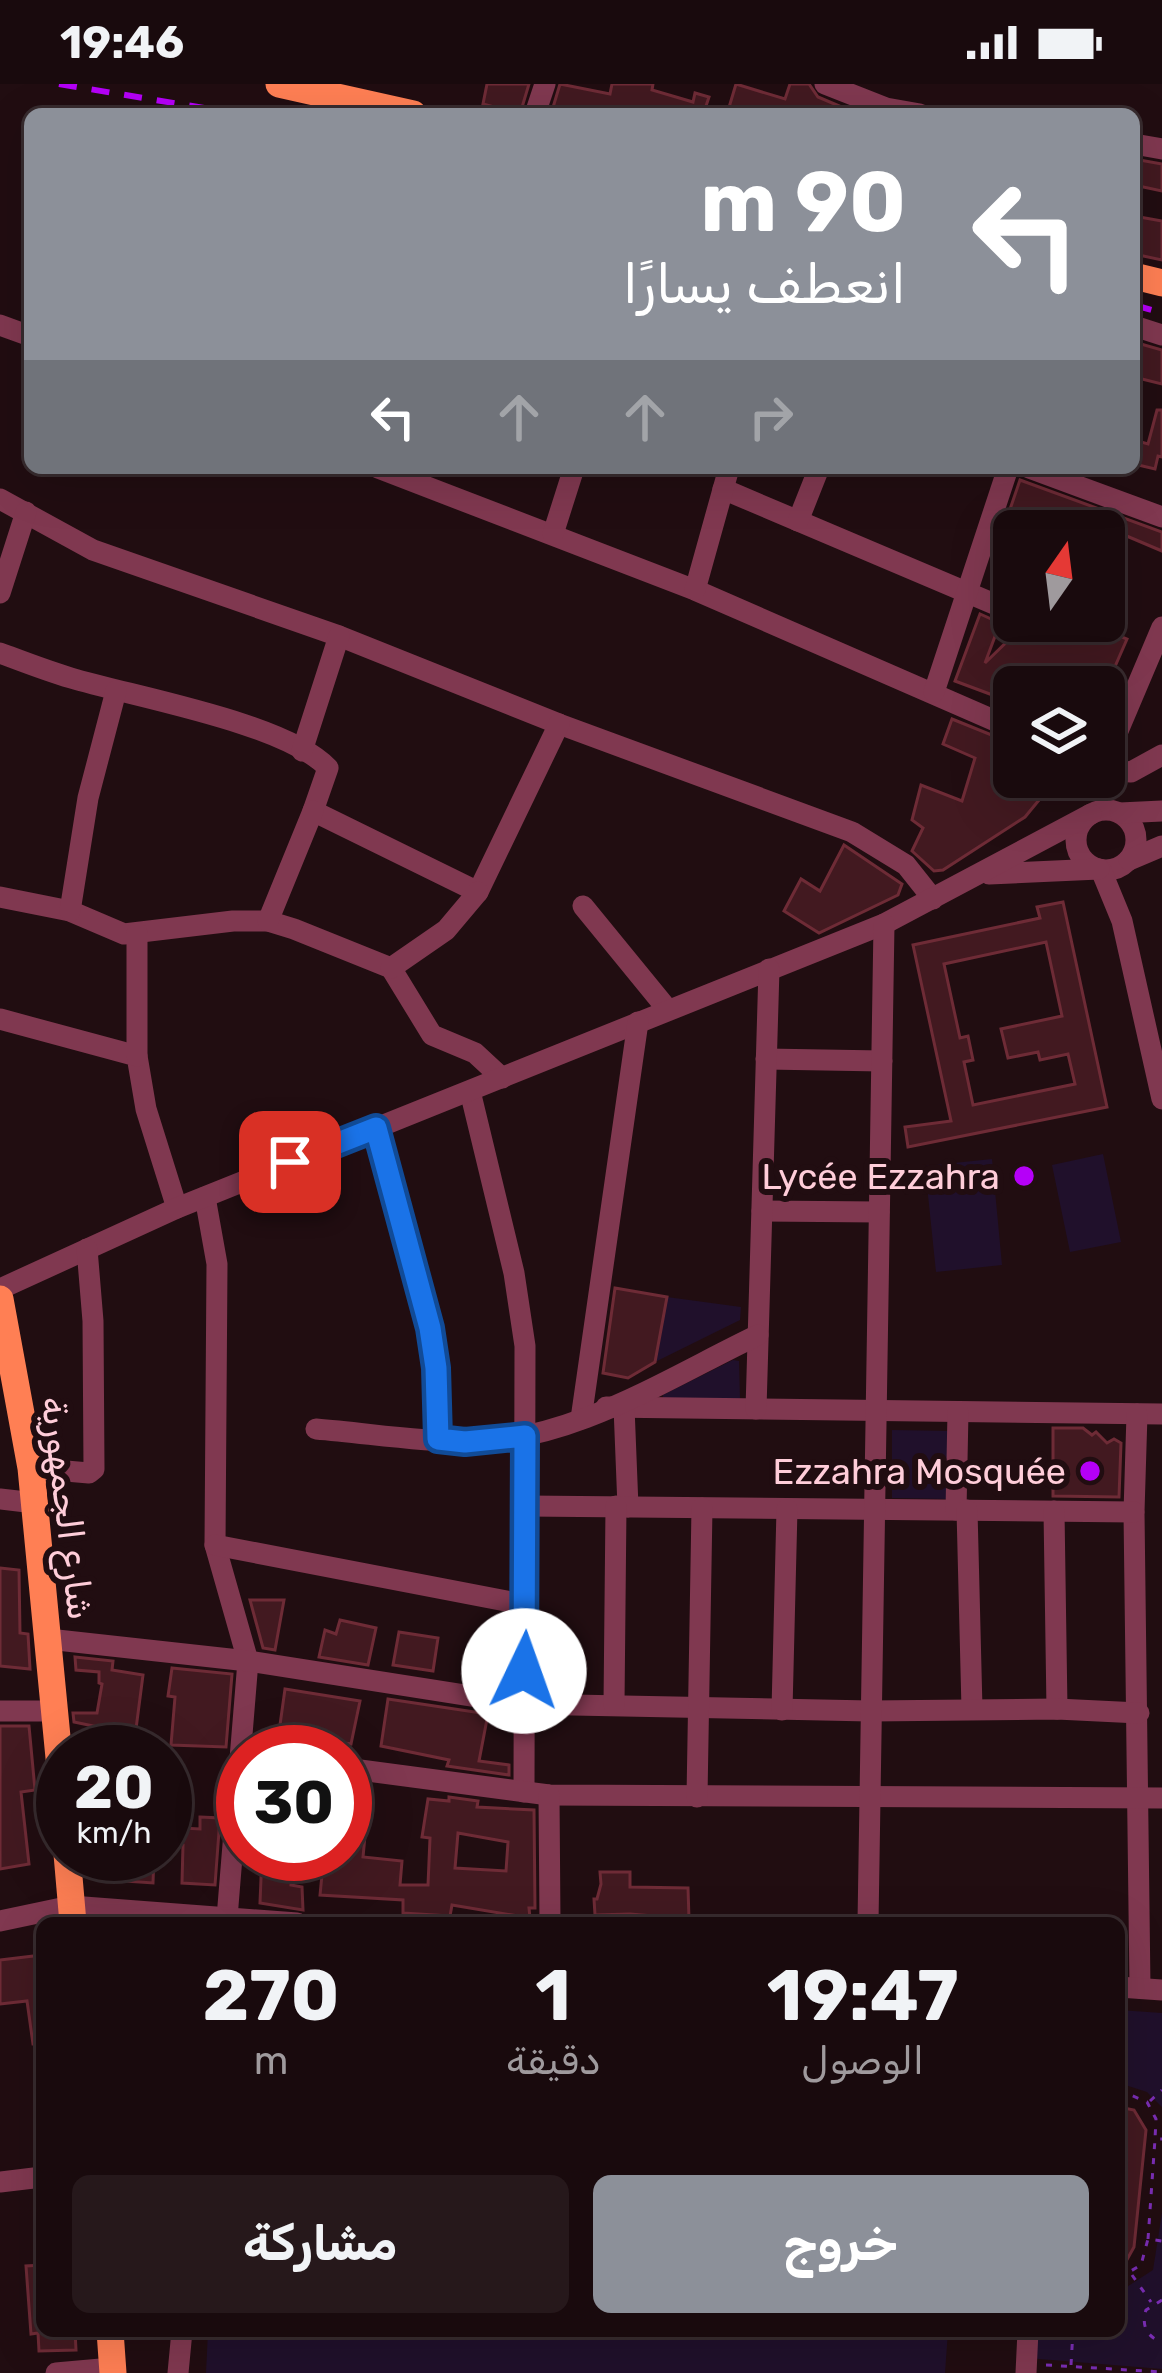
<!DOCTYPE html>
<html lang="ar">
<meta charset="utf-8">
<style>
body{margin:0;font-family:Rubik,"Noto Sans Arabic",sans-serif;background:#26181b;color:#f1f3f6;direction:rtl;height:100vh;display:flex;flex-direction:column;font-size:45px;white-space:nowrap}
*{box-sizing:border-box;margin:0}
p{font-size:39px;color:#9f9a9d}
.icon{flex:none;width:66px;height:66px;fill:none;stroke:currentColor;stroke-width:2;stroke-linecap:round;stroke-linejoin:round}
.map{position:relative;flex:1;overflow:hidden;direction:ltr}
.side{position:absolute;left:36px;top:1833px;width:1089px;height:420px;display:flex;flex-direction:column;background:#190a0d;border-radius:18px;box-shadow:0 12px 48px #0002,0 0 0 3px #372b2e;direction:rtl}
.side>*{flex:none}
.banner{position:absolute;left:24px;top:24px;width:1116px;height:366px;border-radius:18px;box-shadow:0 12px 48px #0002,0 0 0 3px #372b2e;direction:rtl;background:#8c9099;color:#fff;overflow:hidden}
.needle{width:78px;rotate:14deg}
.tools{position:absolute;left:993px;top:426px;display:grid;gap:24px}
.tools a{display:grid;place-items:center;width:132px;height:132px;border-radius:18px;background:#190a0d;box-shadow:0 12px 48px #0002,0 0 0 3px #372b2e;font-size:60px}
.speed{position:absolute;left:36px;top:1641px;display:flex;gap:24px;font-size:60px;font-weight:700;text-align:center}
.speed>*{display:grid;place-content:center;width:156px;height:156px;border-radius:50%;background:#190a0d;box-shadow:0 12px 48px #0002,0 0 0 3px #372b2e;line-height:1}
.speed small{font-size:30px;font-weight:400}
.speed .limit{border:18px solid #d22;background:#fff;color:#111}
.pin{position:absolute;display:grid;place-items:center;width:102px;height:102px;color:#fff;margin:-51px;border-radius:24px;box-shadow:0 6px 18px #0006}
.me{position:absolute;width:132px;margin:-66px;rotate:3deg;stroke-linejoin:round;filter:drop-shadow(0 0 9px #0008)}
.turn{display:flex;align-items:center;gap:42px;height:252px;padding:0 36px;font-size:54px}
.turn .icon{width:156px;height:156px;stroke-width:2.5}
.turn b{display:block;font-size:84px;line-height:102px}
.lanes{display:flex;align-items:center;height:114px;padding:0 36px;background:#0003;justify-content:center;gap:60px;direction:ltr}
.lanes .off{opacity:.35}
.eta{display:flex;justify-content:space-evenly;align-items:center;height:204px;text-align:center}
.eta b{font-size:72px;font-weight:700;line-height:84px}
.action{display:flex;gap:24px;margin-top:auto;padding:24px 36px}
.action a{flex:1;height:138px;border-radius:18px;background:#8c9099;color:#fff;font-size:48px;font-weight:700;line-height:138px;text-align:center}
.action a+a{background:#26181b;color:#f1f3f6}
.status{display:flex;justify-content:space-between;align-items:center;height:84px;padding:0 60px;background:#190a0d;direction:ltr}
.status svg{height:33px;fill:currentColor}
.map>svg:first-child{display:block}
.green{fill:#20102b}
.building{fill:#421920;stroke:#6e2b36;stroke-width:3;fill-rule:evenodd}
.lines{fill:none;stroke-linecap:round;stroke-linejoin:round}
.path{stroke:#792db2;stroke-width:3;stroke-dasharray:6 9;stroke-linecap:butt}
.minor{stroke:#803850;stroke-width:21}
.major{stroke:#ff7f54;stroke-width:27}
.rail{stroke:#b500f8;stroke-width:6;stroke-dasharray:18 15;stroke-linecap:butt}
.route-casing{stroke:#114b97;stroke-width:30}
.route{stroke:#1a73e8;stroke-width:21}
.poi-dot{fill:#b500f8;stroke:#210d11;stroke-width:4.5}
.labels{text-anchor:middle;stroke-width:12;stroke-linejoin:round;paint-order:stroke}
.poi-label{font-size:36px;fill:#ffcdd9;stroke:#210d11;text-anchor:end}
.street-label{font-size:36px;fill:#ffcdd9;stroke:#210d11}
</style>
<div class="status"><b>19:46</b><svg viewBox="0 0 49 12"><path d="M0 12V9h3v3zM5 12V6h3v6zM10 12V3h3v9zM15 12V0h3v12zM26 1h20v11H26zM47 4h2v5h-2z"/></svg></div>
<div class="map">
<svg width="1162" height="2289" viewBox="0 0 1162 2289">
<rect width="100%" height="100%" fill="#210d11"/>
<g class="green">
<path d="M1103 1070 1121 1158 1070 1168 1052 1081Z"/>
<path d="M992 1075 1002 1181 936 1188 925 1082Z"/>
<path d="M667 1213 741 1223 740 1236 655 1278Z"/>
<path d="M733 1276 739 1277 740 1316H663V1311Z"/>
<path d="M892 1346 949 1347 948 1415 892 1414Z"/>
<path d="M1119 1926 1162 1929V2023L1147 2008 1119 1999Z"/>
<path d="M1162 2129V2285L1027 2274 1029 2247H1119V2208L1153 2186Z"/>
<path d="M208 2247H948L945 2289H206Z"/>
</g>
<g class="building">
<path d="M487 0H529L520 30 483 20Z"/>
<path d="M560 0 610 10 612 0H653L652 6 693 18 695 9 709 13 706 22 721 26 720 30H551Z"/>
<path d="M736 0 785 15 790 0H809L818 13 858 30H727Z"/>
<path d="M1134 75 1162 80V107L1134 101Z"/>
<path d="M1134 132 1162 137V176L1134 170Z"/>
<path d="M1134 258 1162 266V300L1134 293Z"/>
<path d="M1157 326H1162V373L1158 372 1155 385 1134 380V356L1148 360Z"/>
<path d="M1020 396 1162 448V467L1122 450 1119 456 1104 447H1031L1006 437Z"/>
<path d="M1104 509 1124 517 1112 549 1127 555 1106 603H1014V619L955 597 980 530 1000 539 985 579 1026 539 1074 557 1081 537H1104Z"/>
<path d="M952 635 1014 660V693H1058L1025 733 943 786 934 787 912 767 923 744 912 736 921 701 962 717 975 674 943 660Z"/>
<path d="M844 761 902 800 898 811 819 849 784 827 801 795 820 807Z"/>
<path d="M1063 818 1107 1023 908 1063 905 1043 951 1037 913 861 1040 834 1037 823ZM1046 858 1062 932 1001 945 1008 974 1038 968 1040 976 1068 970 1075 1000 973 1021 964 978 973 976 968 952 960 954 944 880Z"/>
<path d="M615 1204 667 1213 655 1278 628 1294 603 1289Z"/>
<path d="M1053 1344H1083L1092 1351 1096 1348 1107 1359 1114 1355 1121 1359 1119 1413 1053 1412Z"/>
<path d="M0 1484 19 1486 20 1549 28 1550 30 1585 0 1582Z"/>
<path d="M250 1516H284L275 1566 263 1564Z"/>
<path d="M340 1536 376 1544 368 1581 319 1573 325 1546 336 1550Z"/>
<path d="M399 1548 438 1554 433 1587 393 1581Z"/>
<path d="M75 1573 113 1577 112 1586 143 1591 133 1668H101L98 1643 74 1638 73 1629H97L102 1600 99 1599V1588L76 1586Z"/>
<path d="M172 1584 232 1590 226 1663 171 1661 175 1613 168 1612Z"/>
<path d="M285 1605 360 1617 351 1660 279 1648Z"/>
<path d="M388 1615 488 1630 479 1677 509 1681V1691L447 1682 449 1676 381 1662Z"/>
<path d="M0 1642H29L35 1706 21 1708 29 1780 0 1785Z"/>
<path d="M449 1713 478 1717 477 1723 534 1726 535 1824H529L530 1834 452 1821 450 1832 403 1829V1816L320 1811 324 1770H345V1728L367 1731 363 1773 402 1777 400 1801H428L430 1754 422 1753 428 1715 449 1717ZM458 1749 508 1758 506 1787 455 1784Z"/>
<path d="M200 1733 220 1734 215 1801 182 1799 183 1761 165 1759V1743L200 1745Z"/>
<path d="M114 1770H154L153 1799 111 1796Z"/>
<path d="M262 1770H294L291 1801 302 1803 303 1826 260 1819Z"/>
<path d="M600 1788H630V1803L688 1804 689 1835 630 1830 595 1831 594 1815H597L601 1800Z"/>
<path d="M42 1871V1960H33L27 1917 0 1920V1876Z"/>
<path d="M1119 2023 1134 2026 1146 2046 1134 2163 1119 2190Z"/>
<path d="M42 2181V2247H75L76 2266 39 2267 38 2249 31 2250 26 2182Z"/>
</g>
<g class="lines">
<g class="path">
<path d="M1119 2006 1147 2018 1156 2035 1155 2055H1162"/>
<path d="M1150 2017 1162 2006"/>
<path d="M1148 2155 1155 2055"/>
<path d="M1132 2191 1151 2218"/>
<path d="M1119 2194 1141 2181 1148 2155 1162 2157"/>
<path d="M1162 2216 1146 2226C1141 2242 1147 2253 1162 2258"/>
<path d="M1046 2281 1162 2288"/>
<path d="M1071 2281 1073 2247"/>
</g>
<g class="minor">
<path d="M825 0 886 24 920 30"/>
<path d="M535 30 545 0"/>
<path d="M1134 60 1162 65"/>
<path d="M0 241 30 252"/>
<path d="M1134 242 1162 251"/>
<path d="M378 384 695 506 1014 645"/>
<path d="M1029 384 1162 433"/>
<path d="M723 405 1006 525"/>
<path d="M0 415 93 466 339 552 559 640 852 748 906 781 933 815"/>
<path d="M798 437 819 384"/>
<path d="M553 450 574 384"/>
<path d="M695 506 729 384"/>
<path d="M0 509 26 428"/>
<path d="M0 569C24 578 47 587 71 594 134 613 286 639 328 684L313 727 478 808 559 640"/>
<path d="M934 608 1008 384"/>
<path d="M302 667 339 552"/>
<path d="M1104 680 1162 543"/>
<path d="M1104 686 1131 688 1162 671"/>
<circle cx="1106" cy="756" r="30"/>
<path d="M1120 729 1162 727"/>
<path d="M1129 776 1162 762"/>
<path d="M1101 786 1122 837 1162 1015"/>
<path d="M989 790 1099 785"/>
<path d="M0 813 70 827 124 850 233 837H268L294 845 391 884 432 951 475 969 502 994"/>
<path d="M583 822 668 926"/>
<path d="M70 827 88 714 116 607"/>
<path d="M268 837 313 727"/>
<path d="M391 884 446 846 478 808"/>
<path d="M0 935 137 972 146 1025 177 1124"/>
<path d="M137 972V849"/>
<path d="M766 975 882 977"/>
<path d="M470 1007 514 1189 525 1262 524 1708"/>
<path d="M376 1044 430 1244 437 1284 438 1355"/>
<path d="M205 1113 217 1180 215 1461 248 1577 227 1834"/>
<path d="M762 1127 879 1128"/>
<path d="M0 1205 177 1124 884 840 1091 730"/>
<path d="M606 1323 1162 1330"/>
<path d="M624 1323 628 1423"/>
<path d="M756 1325 769 885"/>
<path d="M1137 1330 1134 1428 1140 1904"/>
<path d="M581 1335 638 938"/>
<path d="M316 1345C365 1349 415 1357 464 1358 568 1360 668 1294 758 1251"/>
<path d="M31 1384 89 1389 94 1385 93 1237 87 1165"/>
<path d="M0 1415 35 1419"/>
<path d="M527 1422 1134 1428"/>
<path d="M956 1426 958 1328"/>
<path d="M967 1426 972 1625"/>
<path d="M1054 1427 1057 1625"/>
<path d="M215 1461 527 1521"/>
<path d="M48 1555 248 1577 522 1620 870 1627 1057 1625 1139 1629"/>
<path d="M614 1621 616 1422"/>
<path d="M782 1626 787 1425"/>
<path d="M0 1627H56"/>
<path d="M345 1684 549 1711 1162 1714"/>
<path d="M549 1711 550 1839"/>
<path d="M697 1713 702 1424"/>
<path d="M0 1837 71 1822 297 1839"/>
<path d="M868 1839 884 840"/>
<path d="M1119 1903 1162 1906"/>
<path d="M0 2098 42 2093"/>
<path d="M56 2289 112 2284"/>
<path d="M178 2289 182 2247"/>
<path d="M1026 2289 1028 2247"/>
</g>
<g class="major">
<path d="M279 0 413 30"/>
<path d="M1134 192 1162 199"/>
<path d="M0 1215 31 1384 63 1715"/>
<path d="M67 1770 73 1839"/>
<path d="M110 2247 113 2289"/>
</g>
<g class="rail">
<path d="M59 0 240 30"/>
<path d="M1134 221 1162 229"/>
</g>
</g>
<g class="lines">
<defs>
<path id="route" d="M290 1078 376 1044 430 1244 436 1284 438 1355 465 1358 525 1352 524 1587"/>
</defs>
<use href="#route" class="route-casing"/>
<use href="#route" class="route"/>
</g>
<g class="poi-dot">
<circle cx="1024" cy="1092" r="12"/>
<circle cx="1090" cy="1387" r="12"/>
</g>
<g class="labels">
<g class="poi-label">
<text x="1000" y="1105">Lycée Ezzahra</text>
<text x="1066" y="1400">Ezzahra Mosquée</text>
</g>
<g class="street-label">
<text transform="translate(68 1424) rotate(83)" y="13">شارع الجمهورية</text>
</g>
</g>
</svg>
<div class="tools">
<a><svg class="needle" viewBox="-14 -14 28 28"><path d="M0-13l5 13h-10z" fill="#e53935"/><path d="M0 13l5-13h-10z" fill="#9f9a9d"/></svg></a>
<a><svg class="icon" aria-label="layers" viewBox="0 0 24 24"><path d="M12 4l9 5-9 5-9-5zM3 14l9 5 9-5"/></svg></a>
</div>
<div class="speed"><div>20<small>km/h</small></div><div class="limit">30</div></div>
<div class="pin" style="left:290px;top:1078px;background:#d93025"><svg class="icon" aria-label="arrive" viewBox="0 0 24 24"><path d="M6 21V4h12l-3 4 3 4H6"/></svg></div>
<svg class="me" style="left:524px;top:1587px" viewBox="-20 -20 40 40"><circle r="19" fill="#fff"/><path d="M0-13L10 11 0 6-10 11z" fill="#1a73e8"/></svg>
<div class="banner">
<div class="turn"><svg class="icon" aria-label="left" viewBox="0 0 24 24"><path d="M17 20v-9H6M10 6l-5 5 5 5"/></svg><div><b>90 m</b>انعطف يسارًا</div></div>
<div class="lanes"><svg class="icon" aria-label="left" viewBox="0 0 24 24"><path d="M17 20v-9H6M10 6l-5 5 5 5"/></svg><svg class="icon off" aria-label="ahead" viewBox="0 0 24 24"><path d="M12 20V5M6 11l6-6 6 6"/></svg><svg class="icon off" aria-label="ahead" viewBox="0 0 24 24"><path d="M12 20V5M6 11l6-6 6 6"/></svg><svg class="icon off" aria-label="right" viewBox="0 0 24 24"><path d="M7 20v-9h11M14 6l5 5-5 5"/></svg></div>
</div>
<section class="side">
<div class="eta">
<div><b>19:47</b><p>الوصول</p></div>
<div><b>1</b><p>دقيقة</p></div>
<div><b>270</b><p>m</p></div>
</div>
<div class="action"><a>خروج</a><a>مشاركة</a></div>
</section>
</div>
